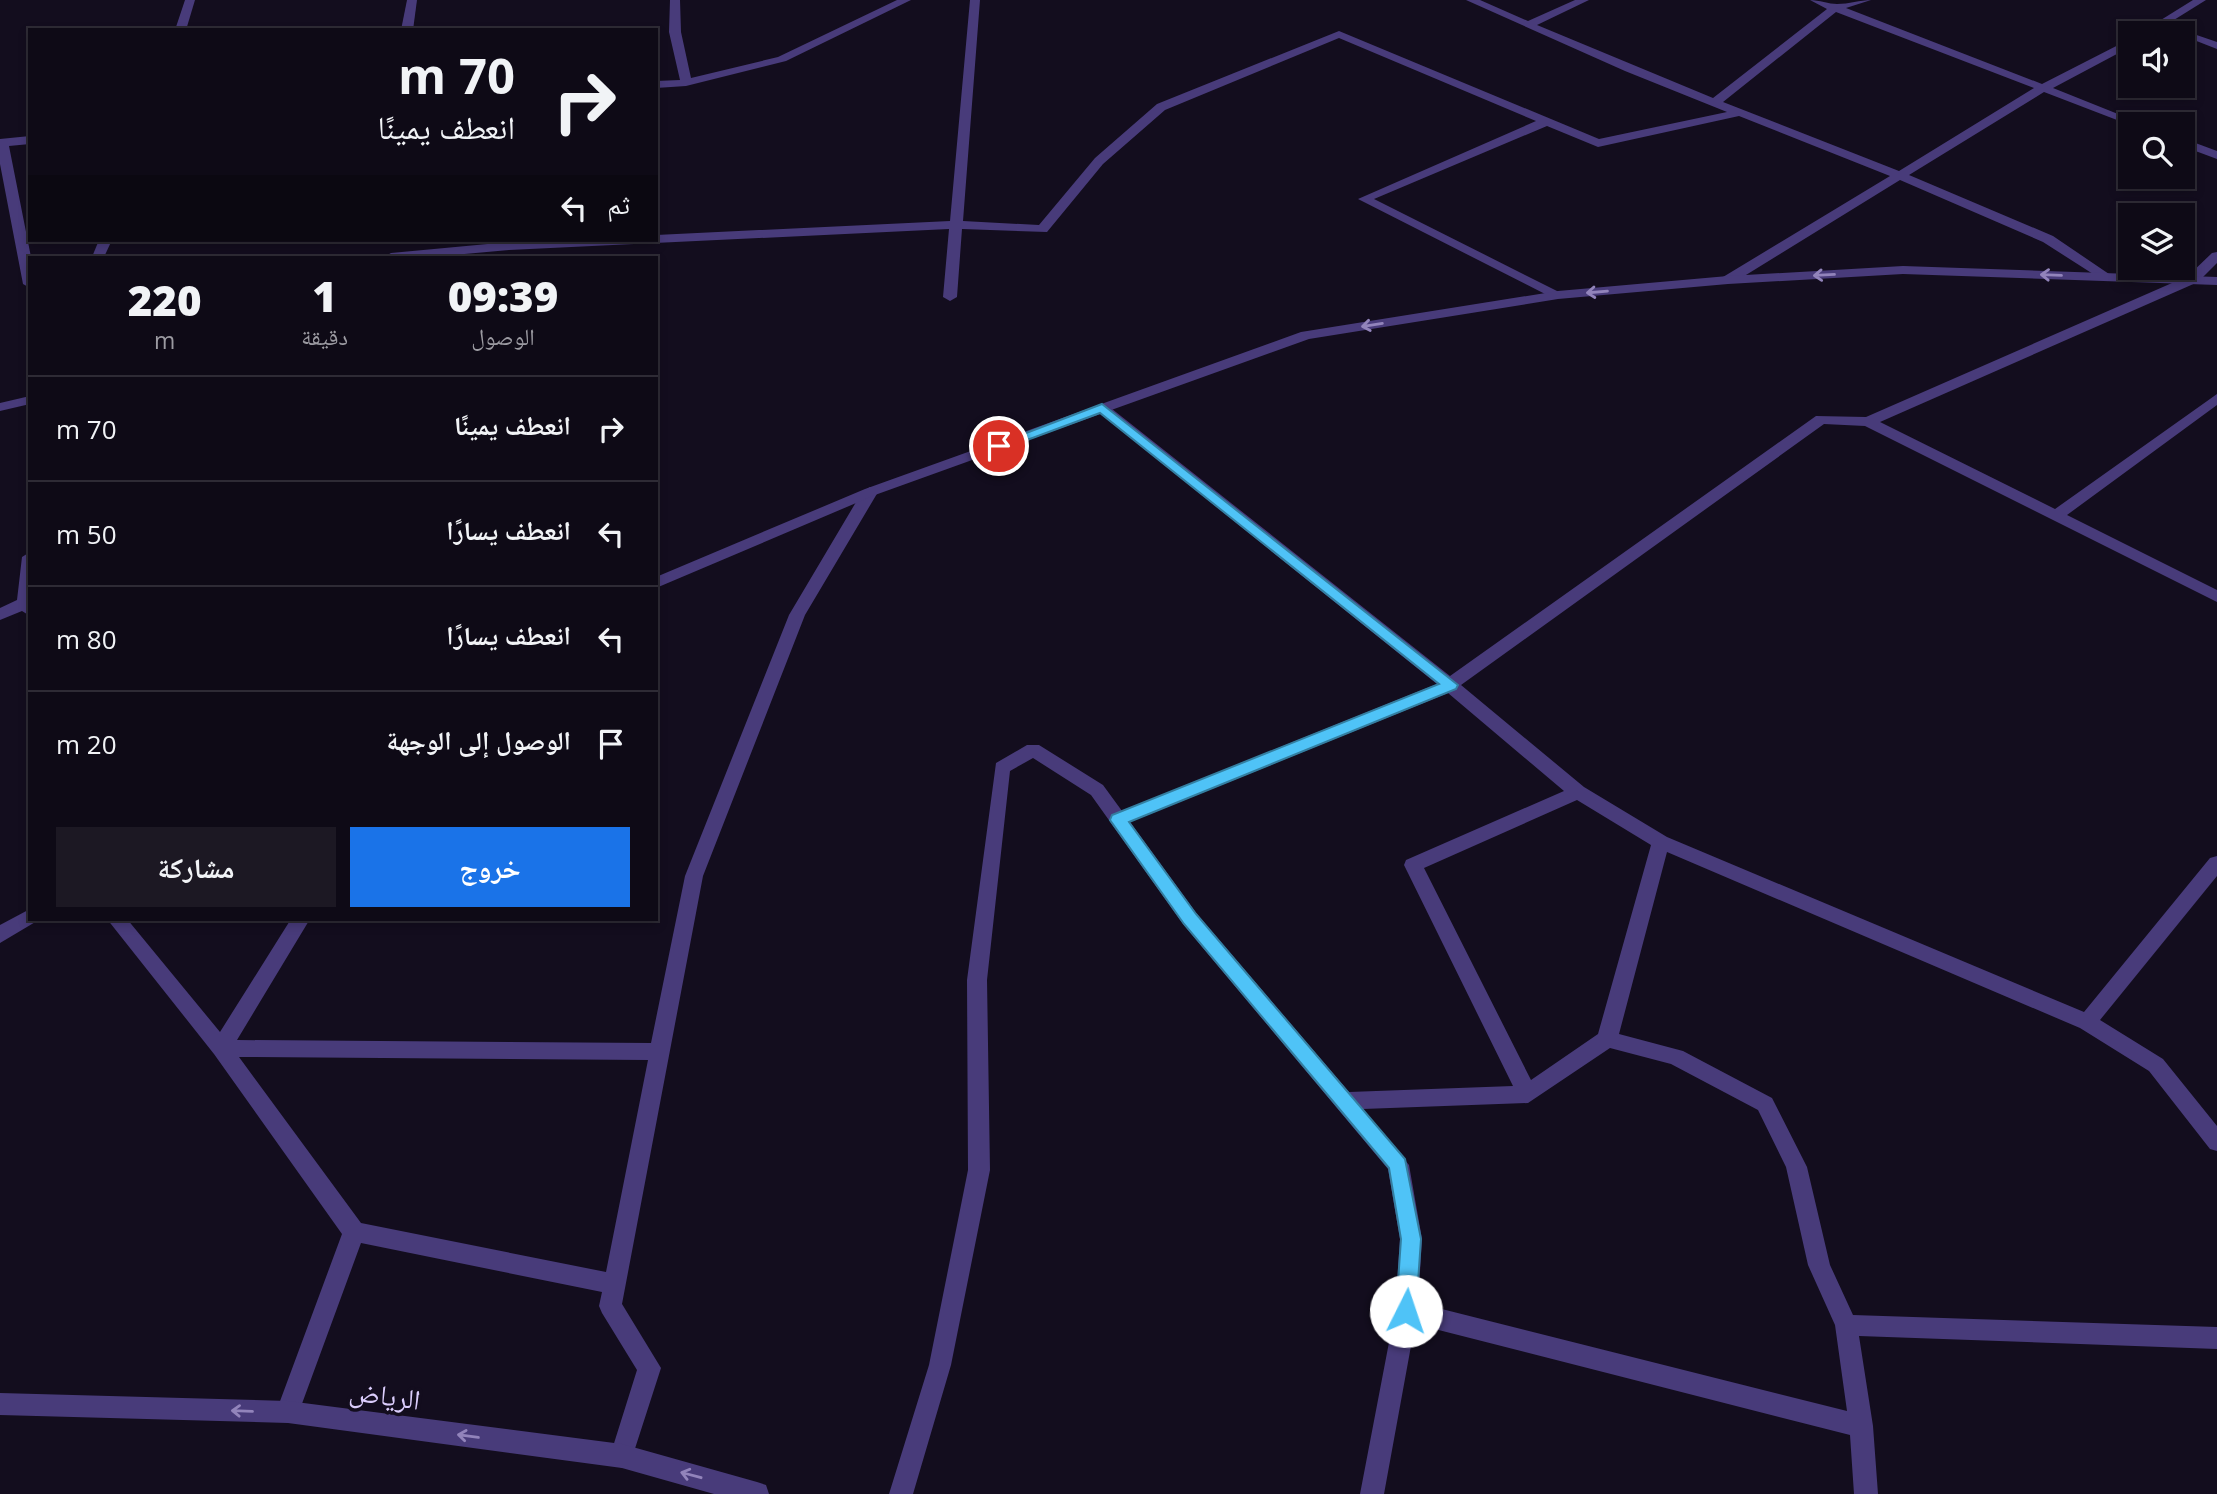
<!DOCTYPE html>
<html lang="ar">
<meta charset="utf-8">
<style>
body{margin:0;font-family:"Open Sans","Noto Naskh Arabic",sans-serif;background:#1c1823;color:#f1f3f6;direction:rtl;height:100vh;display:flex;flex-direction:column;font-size:26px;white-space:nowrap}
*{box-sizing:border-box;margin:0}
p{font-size:23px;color:#9b9aa1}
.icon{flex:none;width:38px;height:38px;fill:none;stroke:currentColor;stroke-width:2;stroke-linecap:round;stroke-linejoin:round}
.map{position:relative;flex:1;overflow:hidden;direction:ltr}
.sheet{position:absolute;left:28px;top:256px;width:630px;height:665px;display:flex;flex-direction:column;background:#0e0a16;border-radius:0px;box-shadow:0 4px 10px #0003,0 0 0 2px #2e2b35;direction:rtl}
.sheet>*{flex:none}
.guide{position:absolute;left:28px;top:28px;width:630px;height:214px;border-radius:0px;box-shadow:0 4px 10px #0003,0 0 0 2px #2e2b35;direction:rtl;background:#0e0a16;color:#f1f3f6;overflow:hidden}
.fabs{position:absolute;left:2118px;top:21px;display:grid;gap:14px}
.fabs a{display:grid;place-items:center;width:77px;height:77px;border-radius:0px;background:#0e0a16;box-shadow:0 4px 10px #0003,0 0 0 2px #2e2b35;font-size:35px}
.pin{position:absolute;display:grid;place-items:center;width:60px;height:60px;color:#fff;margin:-30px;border:4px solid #fff;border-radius:50%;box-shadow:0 2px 7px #0007}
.me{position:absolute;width:77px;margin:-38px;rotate:4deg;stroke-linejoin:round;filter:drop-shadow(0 0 5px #0008)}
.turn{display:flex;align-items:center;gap:24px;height:147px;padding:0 28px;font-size:32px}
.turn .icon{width:91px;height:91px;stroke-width:2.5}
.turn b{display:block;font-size:49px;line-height:60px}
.then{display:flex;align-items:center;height:66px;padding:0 28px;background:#0003;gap:14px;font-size:26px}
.eta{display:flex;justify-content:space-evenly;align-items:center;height:119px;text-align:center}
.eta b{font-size:42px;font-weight:800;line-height:49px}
.button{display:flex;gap:14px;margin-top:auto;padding:14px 28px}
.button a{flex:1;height:80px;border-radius:0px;background:#1a73e8;color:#fff;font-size:28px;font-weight:800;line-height:80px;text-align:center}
.button a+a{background:#1c1823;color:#f1f3f6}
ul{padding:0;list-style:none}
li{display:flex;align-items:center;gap:21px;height:105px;padding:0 28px;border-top:2px solid #2e2b35}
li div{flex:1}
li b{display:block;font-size:26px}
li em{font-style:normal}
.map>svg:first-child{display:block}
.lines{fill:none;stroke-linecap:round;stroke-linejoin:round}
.minor{fill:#483b7a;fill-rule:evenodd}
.tertiary{fill:#483b7a;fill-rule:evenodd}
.oneway{stroke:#9284bb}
.route{fill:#4fc3f7;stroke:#337fa1;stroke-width:2}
.labels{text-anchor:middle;stroke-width:7;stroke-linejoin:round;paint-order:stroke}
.near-street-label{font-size:28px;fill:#dbcdfc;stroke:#130d1e}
</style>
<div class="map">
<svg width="2217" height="1494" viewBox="0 0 2217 1494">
<rect width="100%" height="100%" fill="#130d1e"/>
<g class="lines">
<g class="minor">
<path d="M185 0H195L186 30H175Z"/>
<path d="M407 0H417L413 30H401Z"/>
<path d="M670 0H680L681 32 691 78 778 57 897 0H911L786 61 686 86 656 88V81L680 80 669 32Z"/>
<path d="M970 0H980L963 221 1039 225 1095 158 1157 104 1339 31 1599 139 1727 112 1625 71 1466 0H1480L1528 21 1575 0H1589L1537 25 1713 98 1827 9 1810 0C1819 0 1829 4 1837 4 1849 4 1860 0 1871 0L1846 8 2042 84 2130 39V47L2053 88 2143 124 2130 125 2044 92 1909 175 2053 236 2109 274V280L2104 281 2043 242 1900 180 1733 283H1723V277L1890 176 1739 116 1598 147 1547 126 1374 199 1565 295 1563 298H1553L1358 199 1536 121 1339 38 1165 110 1103 164 1047 232 962 229 957 297 950 301 943 297 949 229 509 250 431 257H384L391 253 509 242 656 240V235L950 221ZM1836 12 2034 88 1899 171 1723 102Z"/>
<path d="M2193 0H2206L2153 33H2140Z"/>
<path d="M2182 30 2217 42V49L2176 33Z"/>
<path d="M30 136V144L9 146 31 257 30 288 23 284 0 164V139Z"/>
<path d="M2182 138 2217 151V159L2182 146Z"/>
<path d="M99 240H112L104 257H92Z"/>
<path d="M2217 252V263L2198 282 1880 422 2055 509 2217 394V405L2067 515 2217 590V602L1865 426 1824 424 1461 685 1584 787 1667 837 2084 1012 2210 858 2217 856V876L2100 1020 2163 1059 2217 1126V1151L2210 1149 2149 1071 2080 1028 1667 852 1619 1034 1683 1051 1772 1098 1807 1167 1830 1265 1853 1315 2217 1327V1349L1859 1336 1873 1426 1878 1494H1854L1850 1435 1415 1324 1384 1494H1360L1395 1311 1400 1239 1388 1169 1183 924 1091 795 1033 758 1010 771 987 980 990 1170 951 1365 913 1494H889L929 1365 968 1170 967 980 996 763 1027 745H1039L1103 785 1122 811 1437 684 1097 411 1095 408 1097 405H1107L1450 676 1816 416 1866 417 2188 276 2212 253ZM1448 693 1564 791 1406 860 1404 865 1513 1086 1349 1092 1197 914 1130 822ZM1577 800 1651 845 1598 1034 1531 1080 1424 868ZM1610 1048 1671 1064 1758 1110 1786 1167 1808 1265 1835 1325 1847 1411 1418 1303 1422 1239 1409 1165 1363 1109 1528 1103Z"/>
<path d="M30 396V404L0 411V403Z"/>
<path d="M870 487 878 492 805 615 703 876 622 1304 661 1368 630 1464 622 1468 614 1464 610 1456 637 1370 602 1313 599 1306 602 1292 361 1243 296 1420 288 1423 280 1420 276 1412 342 1234 214 1054 107 919H127L220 1032 291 919H310L237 1040 651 1043 685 876 789 615 862 492ZM239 1057 648 1060 606 1272 361 1223Z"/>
<path d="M30 552V616L22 611 0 620V608L17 600 22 557Z"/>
</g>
<g class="tertiary">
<path d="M1903 266 2217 277V285L1903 274 1728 284 1558 299 1309 339 875 495 656 588V577L865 489 1301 332 1558 291 1728 276Z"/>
<path d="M30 909V919H38L37 921 0 943V925Z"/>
<path d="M0 1393 288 1401 622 1444 757 1482 766 1485 769 1494H714L622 1468 288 1423 0 1415Z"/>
</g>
</g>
<defs><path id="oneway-shaft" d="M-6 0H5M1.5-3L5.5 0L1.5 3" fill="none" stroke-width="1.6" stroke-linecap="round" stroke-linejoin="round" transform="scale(1.75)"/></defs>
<g class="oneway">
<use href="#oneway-shaft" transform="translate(1824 275) rotate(177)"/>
<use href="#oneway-shaft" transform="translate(2051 275) rotate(-178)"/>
<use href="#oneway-shaft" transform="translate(1597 292) rotate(175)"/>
<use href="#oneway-shaft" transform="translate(1372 325) rotate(171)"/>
<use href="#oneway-shaft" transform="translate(242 1411) rotate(-178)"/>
<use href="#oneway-shaft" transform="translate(468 1436) rotate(-172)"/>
<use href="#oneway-shaft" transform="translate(691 1475) rotate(-165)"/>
</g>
<path class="route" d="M1102 404 1458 685 1456 689 1129 822 1196 914 1405 1159 1421 1239 1416 1311 1413 1318 1406 1321 1399 1318 1396 1311 1401 1239 1389 1168 1184 924 1110 820 1112 815 1439 684 1100 413 1003 449H994L992 446Z"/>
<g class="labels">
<g class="near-street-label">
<text transform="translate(385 1395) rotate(8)" y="10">الرياض</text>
</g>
</g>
</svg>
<div class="fabs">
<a><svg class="icon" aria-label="sound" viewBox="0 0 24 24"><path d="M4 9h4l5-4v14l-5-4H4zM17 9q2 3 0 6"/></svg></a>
<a><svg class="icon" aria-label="search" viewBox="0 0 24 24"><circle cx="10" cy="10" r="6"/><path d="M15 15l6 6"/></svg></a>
<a><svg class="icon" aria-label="layers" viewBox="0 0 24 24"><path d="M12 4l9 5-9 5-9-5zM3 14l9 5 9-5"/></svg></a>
</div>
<div class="pin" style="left:999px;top:446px;background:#d93025"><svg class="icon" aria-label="arrive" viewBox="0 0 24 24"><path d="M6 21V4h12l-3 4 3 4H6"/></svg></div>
<svg class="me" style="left:1406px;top:1311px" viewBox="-20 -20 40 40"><circle r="19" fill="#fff"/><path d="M0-13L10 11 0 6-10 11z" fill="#4fc3f7"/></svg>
<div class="guide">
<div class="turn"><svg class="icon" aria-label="right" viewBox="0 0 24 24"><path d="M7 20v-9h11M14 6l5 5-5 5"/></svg><div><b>70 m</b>انعطف يمينًا</div></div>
<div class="then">ثم<svg class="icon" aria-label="left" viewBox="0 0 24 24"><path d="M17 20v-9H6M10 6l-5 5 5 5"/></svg></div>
</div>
<section class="sheet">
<div class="eta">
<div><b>09:39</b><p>الوصول</p></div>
<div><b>1</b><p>دقيقة</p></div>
<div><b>220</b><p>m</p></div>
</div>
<ul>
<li><svg class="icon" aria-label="right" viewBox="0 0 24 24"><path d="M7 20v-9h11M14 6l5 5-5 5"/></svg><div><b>انعطف يمينًا</b></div><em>70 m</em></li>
<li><svg class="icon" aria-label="left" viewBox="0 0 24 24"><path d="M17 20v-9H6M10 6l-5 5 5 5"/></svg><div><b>انعطف يسارًا</b></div><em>50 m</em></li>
<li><svg class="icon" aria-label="left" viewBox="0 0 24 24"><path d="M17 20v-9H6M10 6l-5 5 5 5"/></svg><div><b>انعطف يسارًا</b></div><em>80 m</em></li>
<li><svg class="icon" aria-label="arrive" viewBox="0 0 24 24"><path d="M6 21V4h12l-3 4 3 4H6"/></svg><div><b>الوصول إلى الوجهة</b></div><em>20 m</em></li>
</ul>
<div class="button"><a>خروج</a><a>مشاركة</a></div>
</section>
</div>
